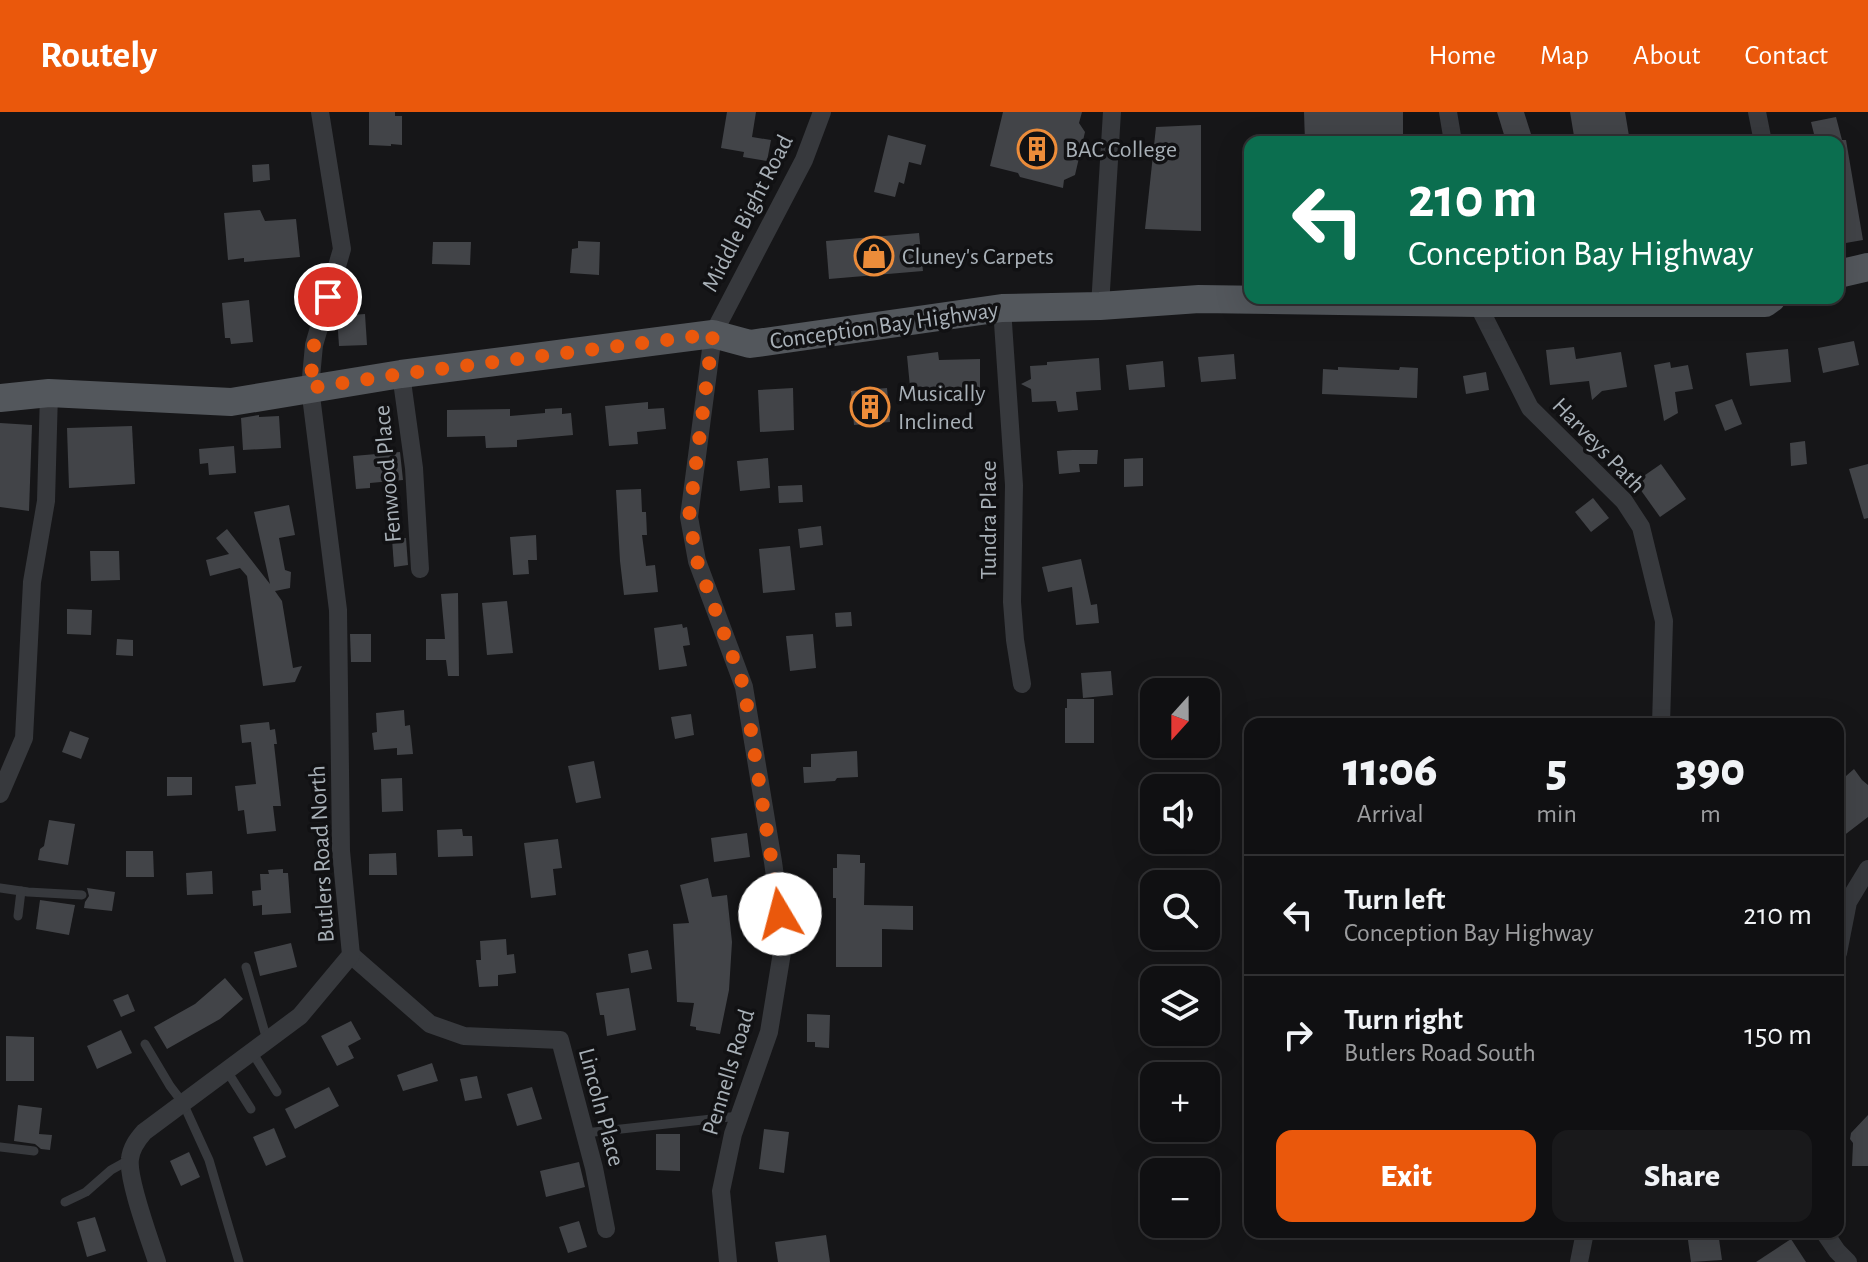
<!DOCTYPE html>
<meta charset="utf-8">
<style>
body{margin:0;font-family:"Alegreya Sans",sans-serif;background:#19191b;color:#f1f3f6;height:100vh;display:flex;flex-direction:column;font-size:30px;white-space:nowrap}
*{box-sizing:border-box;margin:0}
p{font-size:26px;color:#9c9d9f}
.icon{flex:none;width:44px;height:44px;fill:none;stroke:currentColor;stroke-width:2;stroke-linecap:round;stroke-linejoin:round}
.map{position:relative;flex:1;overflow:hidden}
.details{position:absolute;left:1244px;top:606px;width:600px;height:520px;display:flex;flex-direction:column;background:#101012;border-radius:16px;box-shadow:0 8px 32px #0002,0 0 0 2px #303032}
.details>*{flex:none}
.banner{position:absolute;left:1244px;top:24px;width:600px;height:168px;border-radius:16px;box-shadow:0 8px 32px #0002,0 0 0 2px #303032;background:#0b6e4f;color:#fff;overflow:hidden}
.needle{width:52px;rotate:201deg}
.buttons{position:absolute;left:1140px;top:566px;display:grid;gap:16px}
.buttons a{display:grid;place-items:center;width:80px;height:80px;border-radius:16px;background:#101012;box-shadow:0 8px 32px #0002,0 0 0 2px #303032;font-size:40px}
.pin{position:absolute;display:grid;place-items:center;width:68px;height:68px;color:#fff;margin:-34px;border:4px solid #fff;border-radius:50%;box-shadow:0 2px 8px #0007}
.me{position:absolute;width:88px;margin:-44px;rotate:352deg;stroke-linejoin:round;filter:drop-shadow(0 0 6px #0008)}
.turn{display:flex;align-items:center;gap:28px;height:168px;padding:0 32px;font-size:36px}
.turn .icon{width:104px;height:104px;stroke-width:2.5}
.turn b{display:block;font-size:56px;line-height:68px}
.eta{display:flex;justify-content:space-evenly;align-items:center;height:136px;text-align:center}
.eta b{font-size:48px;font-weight:800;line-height:56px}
.button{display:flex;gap:16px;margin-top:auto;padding:16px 32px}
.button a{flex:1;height:92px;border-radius:16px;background:#ea580c;color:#fff;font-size:32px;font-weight:800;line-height:92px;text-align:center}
.button a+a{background:#19191b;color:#f1f3f6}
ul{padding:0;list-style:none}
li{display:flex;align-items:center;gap:24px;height:120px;padding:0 32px;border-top:2px solid #303032}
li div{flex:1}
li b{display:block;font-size:30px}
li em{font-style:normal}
header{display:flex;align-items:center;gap:48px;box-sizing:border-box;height:112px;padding:0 40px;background:#ea580c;color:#fff}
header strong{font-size:38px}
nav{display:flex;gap:44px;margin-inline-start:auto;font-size:28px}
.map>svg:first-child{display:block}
.building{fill:#424448}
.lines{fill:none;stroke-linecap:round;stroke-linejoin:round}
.lane{stroke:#37393d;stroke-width:9}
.street{stroke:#37393d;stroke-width:18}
.primary{stroke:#53575c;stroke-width:28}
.route{stroke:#ea580c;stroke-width:14;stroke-dasharray:0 25.2}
.labels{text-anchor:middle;stroke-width:7;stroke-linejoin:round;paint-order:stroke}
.poi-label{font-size:24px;fill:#a8b0b7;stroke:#111113;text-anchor:start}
.street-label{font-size:24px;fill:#a8b0b7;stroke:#111113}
</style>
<header>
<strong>Routely</strong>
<nav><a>Home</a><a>Map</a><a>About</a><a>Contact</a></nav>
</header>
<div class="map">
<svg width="1868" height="1150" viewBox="0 0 1868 1150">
<rect width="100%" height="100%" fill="#161618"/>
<g class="building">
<path d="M369 0H395V4H402V33L391 32V34L369 33Z"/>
<path d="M727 0H756L752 25 771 28 767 49 743 45 744 40 721 36Z"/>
<path d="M1003 0H1082L1079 11 1085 20 1075 63 1064 68 1063 76 1020 65 1018 61 990 54Z"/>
<path d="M1304 0H1403V30H1305Z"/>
<path d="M1497 0H1524L1531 22 1506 29Z"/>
<path d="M1570 0H1625L1630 30H1575Z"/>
<path d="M1836 5 1842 28H1846L1863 128 1840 132 1838 121V30H1816L1811 10Z"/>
<path d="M1201 13V119L1145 117 1156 15Z"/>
<path d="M888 23 926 33 921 53 909 50 904 72 899 70 895 85 874 80Z"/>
<path d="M269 52 270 68 253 70 252 53Z"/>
<path d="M260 98 265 109 296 107 300 145 244 150V146L228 148 224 101Z"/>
<path d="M919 121 923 159 829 167 826 129Z"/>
<path d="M578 129 600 130 599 163 570 161 572 137 578 136Z"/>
<path d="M433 130H471L470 153 432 152Z"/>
<path d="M249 188 253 230 231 232 230 226H225L222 191Z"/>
<path d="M365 202 367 233 339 234 337 204Z"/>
<path d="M1854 229 1859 253 1823 261 1818 236Z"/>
<path d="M1574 235 1576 247 1621 240 1627 275 1602 279 1592 288 1589 269 1550 273 1546 238Z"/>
<path d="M1788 237 1791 270 1750 274 1746 241Z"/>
<path d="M938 240 939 248 980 247V282H954V280L916 284 915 274 910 275 907 244Z"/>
<path d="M1234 242 1236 267 1201 270 1198 245Z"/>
<path d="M1099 246 1101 278 1076 280 1078 298 1058 300 1056 289 1032 290 1031 277 1021 272 1031 267 1030 254 1047 253V250Z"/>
<path d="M1163 249 1165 275 1129 278 1126 253Z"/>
<path d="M1670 250 1671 256 1688 253 1693 277 1675 280 1678 301 1664 309 1654 253Z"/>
<path d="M1338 255 1399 258 1400 255 1418 256 1417 286 1322 282 1323 257 1338 258Z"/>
<path d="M1486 260 1489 278 1466 282 1463 264Z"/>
<path d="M793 276 794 318 760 320 758 278Z"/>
<path d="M887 276 890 310 854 313 851 279Z"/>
<path d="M1732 287 1742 312 1725 319 1715 293Z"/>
<path d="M648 290V297L664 296 666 317 637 320 638 332 609 334 605 294Z"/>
<path d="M562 296V302L571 301 573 323 517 328V335L486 336 485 324 447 325V298L510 297V304L545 301V297Z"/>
<path d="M259 303V305L279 304 281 336 243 338 241 306Z"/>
<path d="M0 311 32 313 29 399 0 395Z"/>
<path d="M132 314 135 372 69 376 67 316Z"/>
<path d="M1805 329 1807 352 1791 354 1790 331Z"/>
<path d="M234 334 236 361 209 363 208 351 200 352 199 337Z"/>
<path d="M1072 338H1098L1097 352H1079L1080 360 1059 362 1057 339Z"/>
<path d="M400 340 403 368 370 371V376L356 377 353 344Z"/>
<path d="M768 346 770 376 740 379 737 349Z"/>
<path d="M1143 346V374L1124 375V347Z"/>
<path d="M1661 352 1686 387 1660 405 1635 370Z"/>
<path d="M1868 352V406L1864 407 1849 357Z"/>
<path d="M802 373 803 390 779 391 778 374Z"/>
<path d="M641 377 642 400H646L647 423H642L646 454 655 453 658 480 624 483 620 449 616 378Z"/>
<path d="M1593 386 1609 406 1591 420 1575 400Z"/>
<path d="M289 393 295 423 279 426 285 458 291 460 290 476 275 479 282 489 293 556 302 554 295 570 263 574 247 464 240 456 210 464 206 448 229 442 216 426 227 417 270 472 254 400Z"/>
<path d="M821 414 823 433 800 436 798 417Z"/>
<path d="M536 423 537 448H528L529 462 513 463 510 425Z"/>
<path d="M406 426 408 453 394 455 392 427Z"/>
<path d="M790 434 795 478 763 481 759 437Z"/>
<path d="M90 439H119L120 468 91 469Z"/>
<path d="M1081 447 1091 493 1097 492 1099 511 1076 513 1072 475 1048 480 1042 455Z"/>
<path d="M458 481 459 564H448L446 548H426V527H445L441 482Z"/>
<path d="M507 489 513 541 487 543 482 491Z"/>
<path d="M67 497 92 498 91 523 67 522Z"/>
<path d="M851 500 852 514 836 515 835 501Z"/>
<path d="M682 512 683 516 687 515 690 533 683 534 687 554 659 558 654 516Z"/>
<path d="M350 522H371V550H351Z"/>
<path d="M813 522 816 556 790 559 786 524Z"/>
<path d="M117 527 133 528V544L116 543Z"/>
<path d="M1111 559 1113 583 1083 586 1081 561Z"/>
<path d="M1067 587H1094V631H1065V596H1067Z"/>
<path d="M404 598 405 614 410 613 413 642 397 643V636L374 638 372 621 377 620 376 601Z"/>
<path d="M691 602 694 623 675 627 671 605Z"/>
<path d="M269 610 270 618 275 617 277 632H274L281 694H273L276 719 247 722 244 698 238 699 235 674 256 672 251 630 242 631 240 613Z"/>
<path d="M70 619 89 626 81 647 62 640Z"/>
<path d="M857 639 858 665 837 666 835 669 804 671 803 655H811V642Z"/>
<path d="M594 649 601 686 576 691 568 654Z"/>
<path d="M1854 657 1862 668 1868 673V705L1838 728V671Z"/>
<path d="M167 665H192V683L167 684Z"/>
<path d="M402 666 403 699 382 700 381 667Z"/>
<path d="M49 708 75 712 68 753 38 748 40 737 44 734Z"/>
<path d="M462 717 463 724H472L473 744 438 745 437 718Z"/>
<path d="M747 721 750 745 714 750 711 726Z"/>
<path d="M558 727 562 756 553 757 556 783 531 786 524 731Z"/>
<path d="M126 739H153L154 765H126Z"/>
<path d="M396 741 397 763H369V742Z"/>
<path d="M837 742 860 743V751H865L864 793 913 794V818L882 817V855H836V786H833V756H837Z"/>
<path d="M283 757V761H288L291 801 262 803V793L253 794 252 779 261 778 260 762H269L268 758Z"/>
<path d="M212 759 213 782 187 783 186 761Z"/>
<path d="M708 766 712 785 727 783 732 830 729 878 720 922 696 918V915L690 914 694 891 677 890 673 812 689 811 680 773Z"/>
<path d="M87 776 115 780 112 799 84 796 85 790 89 784Z"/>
<path d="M40 788 75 793 69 823 36 817Z"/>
<path d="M506 827 507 843 514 842 516 861 498 863V874L479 875 476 848H481L480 829Z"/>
<path d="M291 831 297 855 260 864 254 840Z"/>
<path d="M648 838 652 857 631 861 628 842Z"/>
<path d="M225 866 243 887 220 907 167 937 154 915 195 892Z"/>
<path d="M629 876 636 918 607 924 604 903H600L596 881Z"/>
<path d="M128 882 135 899 121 905 113 888Z"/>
<path d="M807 902 830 903 829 936 815 935V930H807Z"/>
<path d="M351 909 361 927 348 934 354 946 337 954 321 924Z"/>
<path d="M121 918 132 941 97 957 87 934Z"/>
<path d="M6 924 34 925V969H6Z"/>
<path d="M432 951 438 969 403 979 397 963Z"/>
<path d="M477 964 482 986 465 989 460 967Z"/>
<path d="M329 975 339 994 295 1017 285 997Z"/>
<path d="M532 975 542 1007 517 1014 507 982Z"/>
<path d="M18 993 42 996 39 1022 52 1023 50 1038 41 1037 35 1032 14 1029Z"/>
<path d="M1868 1003V1054H1852L1853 1031 1850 1027 1851 1021Z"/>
<path d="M274 1016 286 1045 266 1054 253 1025Z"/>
<path d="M764 1017 789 1020 784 1061 759 1057Z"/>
<path d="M656 1022H680V1059L656 1058Z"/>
<path d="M189 1040 200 1065 181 1074 170 1049Z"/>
<path d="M579 1050 585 1075 546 1085 540 1059Z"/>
<path d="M95 1105 106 1139 87 1145 77 1110Z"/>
<path d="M579 1109 587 1135 568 1141 559 1115Z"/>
<path d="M1696 1120H1718L1722 1148 1691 1150 1687 1121Z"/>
<path d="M826 1123 830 1150H778L775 1130Z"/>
<path d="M1791 1127 1806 1150H1756Z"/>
</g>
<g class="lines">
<g class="lane">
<path d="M0 776 28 780 82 783"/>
<path d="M18 804 21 779"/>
<path d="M246 855 267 928"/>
<path d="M145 932 170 974 183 991 209 1048 239 1150"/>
<path d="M252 940 277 980"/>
<path d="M227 959 251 997"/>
<path d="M585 1021 739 1004"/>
<path d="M0 1035 34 1039"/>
<path d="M65 1090 86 1080 111 1058 129 1048"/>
</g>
<g class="street">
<path d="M1448 0 1453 30"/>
<path d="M1757 0 1763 30"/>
<path d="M1476 186 1477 191 1530 296 1624 389 1641 415 1664 509 1661 612"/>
<path d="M1100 194 1112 0"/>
<path d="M1002 196 1014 373 1012 490 1015 528 1022 572"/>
<path d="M401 262 414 356 420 457"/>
<path d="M0 682 24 626 32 470 46 389 49 281"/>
<path d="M1838 841 1848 790 1868 757"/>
<path d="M351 843 430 912 464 924 560 928 594 1056 606 1117"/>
<path d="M1824 1120 1837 1139 1848 1150"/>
<path d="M157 1150C150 1128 127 1067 130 1047 131 1036 137 1028 144 1020L300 904 351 843 341 739 338 498 310 276 314 233 342 137 320 0"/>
<path d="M728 1150 721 1079 733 1022 769 920 784 828 773 750 744 575 697 449 689 405 713 222 804 48 822 0"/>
<path d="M1579 1150 1585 1120"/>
</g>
<g class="primary">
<path d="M1838 162 1868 155"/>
<path d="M0 286 49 281 231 290 401 262 713 222 750 232 1002 196 1100 194 1199 187 1477 191H1765L1772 186"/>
</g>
</g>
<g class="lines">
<path class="route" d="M328 185 314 233 310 276 401 262 713 222 689 405 697 449 744 575 780 802"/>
</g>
<defs>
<symbol id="building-ring" viewBox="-11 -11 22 22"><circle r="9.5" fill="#111113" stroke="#ec8c3a" stroke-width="1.5"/><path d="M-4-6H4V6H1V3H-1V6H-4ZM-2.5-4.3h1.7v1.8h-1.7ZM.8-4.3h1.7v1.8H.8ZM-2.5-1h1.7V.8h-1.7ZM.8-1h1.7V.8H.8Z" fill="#ec8c3a"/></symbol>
<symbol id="shop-ring" viewBox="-11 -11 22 22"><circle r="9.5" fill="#111113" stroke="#ec8c3a" stroke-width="1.5"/><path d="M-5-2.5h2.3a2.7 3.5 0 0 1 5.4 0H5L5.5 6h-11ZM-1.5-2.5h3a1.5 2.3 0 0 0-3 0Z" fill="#ec8c3a"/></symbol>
</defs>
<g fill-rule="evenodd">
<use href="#building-ring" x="1015" y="15" width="44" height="44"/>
<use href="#shop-ring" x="852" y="122" width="44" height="44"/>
<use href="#building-ring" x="848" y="273" width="44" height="44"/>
</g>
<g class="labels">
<g class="poi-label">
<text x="1065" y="45">BAC College</text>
<text x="902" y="152">Cluney's Carpets</text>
<text x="898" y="289">Musically<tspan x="898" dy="28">Inclined</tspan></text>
</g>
<g class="street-label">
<text transform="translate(747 101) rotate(-63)" y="8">Middle Bight Road</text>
<text transform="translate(884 213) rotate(-8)" y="8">Conception Bay Highway</text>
<text transform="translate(1599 333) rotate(46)" y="8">Harveys Path</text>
<text transform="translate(387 362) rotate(-95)" y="8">Fenwood Place</text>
<text transform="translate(988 408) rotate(-90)" y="8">Tundra Place</text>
<text transform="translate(321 742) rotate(-93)" y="8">Butlers Road North</text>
<text transform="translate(728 960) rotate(-73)" y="8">Pennells Road</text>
<text transform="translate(602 995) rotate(75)" y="8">Lincoln Place</text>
</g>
</g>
</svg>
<div class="buttons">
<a><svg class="needle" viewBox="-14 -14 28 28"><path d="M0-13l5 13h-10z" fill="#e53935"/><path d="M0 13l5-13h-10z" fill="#9c9d9f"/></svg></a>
<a><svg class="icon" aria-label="sound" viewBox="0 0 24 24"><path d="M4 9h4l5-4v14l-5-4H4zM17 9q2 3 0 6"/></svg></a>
<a><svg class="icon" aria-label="search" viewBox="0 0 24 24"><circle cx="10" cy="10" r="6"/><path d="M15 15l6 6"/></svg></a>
<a><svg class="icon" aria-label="layers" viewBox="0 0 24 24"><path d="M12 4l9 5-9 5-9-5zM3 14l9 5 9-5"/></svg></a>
<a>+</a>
<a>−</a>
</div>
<div class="pin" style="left:328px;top:185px;background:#d93025"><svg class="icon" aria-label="arrive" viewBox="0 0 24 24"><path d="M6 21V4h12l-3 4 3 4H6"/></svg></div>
<svg class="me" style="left:780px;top:802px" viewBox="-20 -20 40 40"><circle r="19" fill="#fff"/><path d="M0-13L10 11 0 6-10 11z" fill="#ea580c"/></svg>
<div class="banner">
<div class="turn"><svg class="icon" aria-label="left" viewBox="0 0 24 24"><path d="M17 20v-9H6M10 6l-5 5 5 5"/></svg><div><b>210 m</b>Conception Bay Highway</div></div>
</div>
<section class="details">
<div class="eta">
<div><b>11:06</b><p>Arrival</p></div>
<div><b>5</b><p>min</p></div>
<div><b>390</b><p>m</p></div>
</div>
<ul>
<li><svg class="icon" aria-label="left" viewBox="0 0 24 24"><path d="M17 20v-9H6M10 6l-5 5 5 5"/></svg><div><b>Turn left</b><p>Conception Bay Highway</p></div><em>210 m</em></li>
<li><svg class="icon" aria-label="right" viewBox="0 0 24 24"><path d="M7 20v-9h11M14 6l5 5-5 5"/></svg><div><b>Turn right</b><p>Butlers Road South</p></div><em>150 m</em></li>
</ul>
<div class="button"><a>Exit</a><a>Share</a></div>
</section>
</div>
